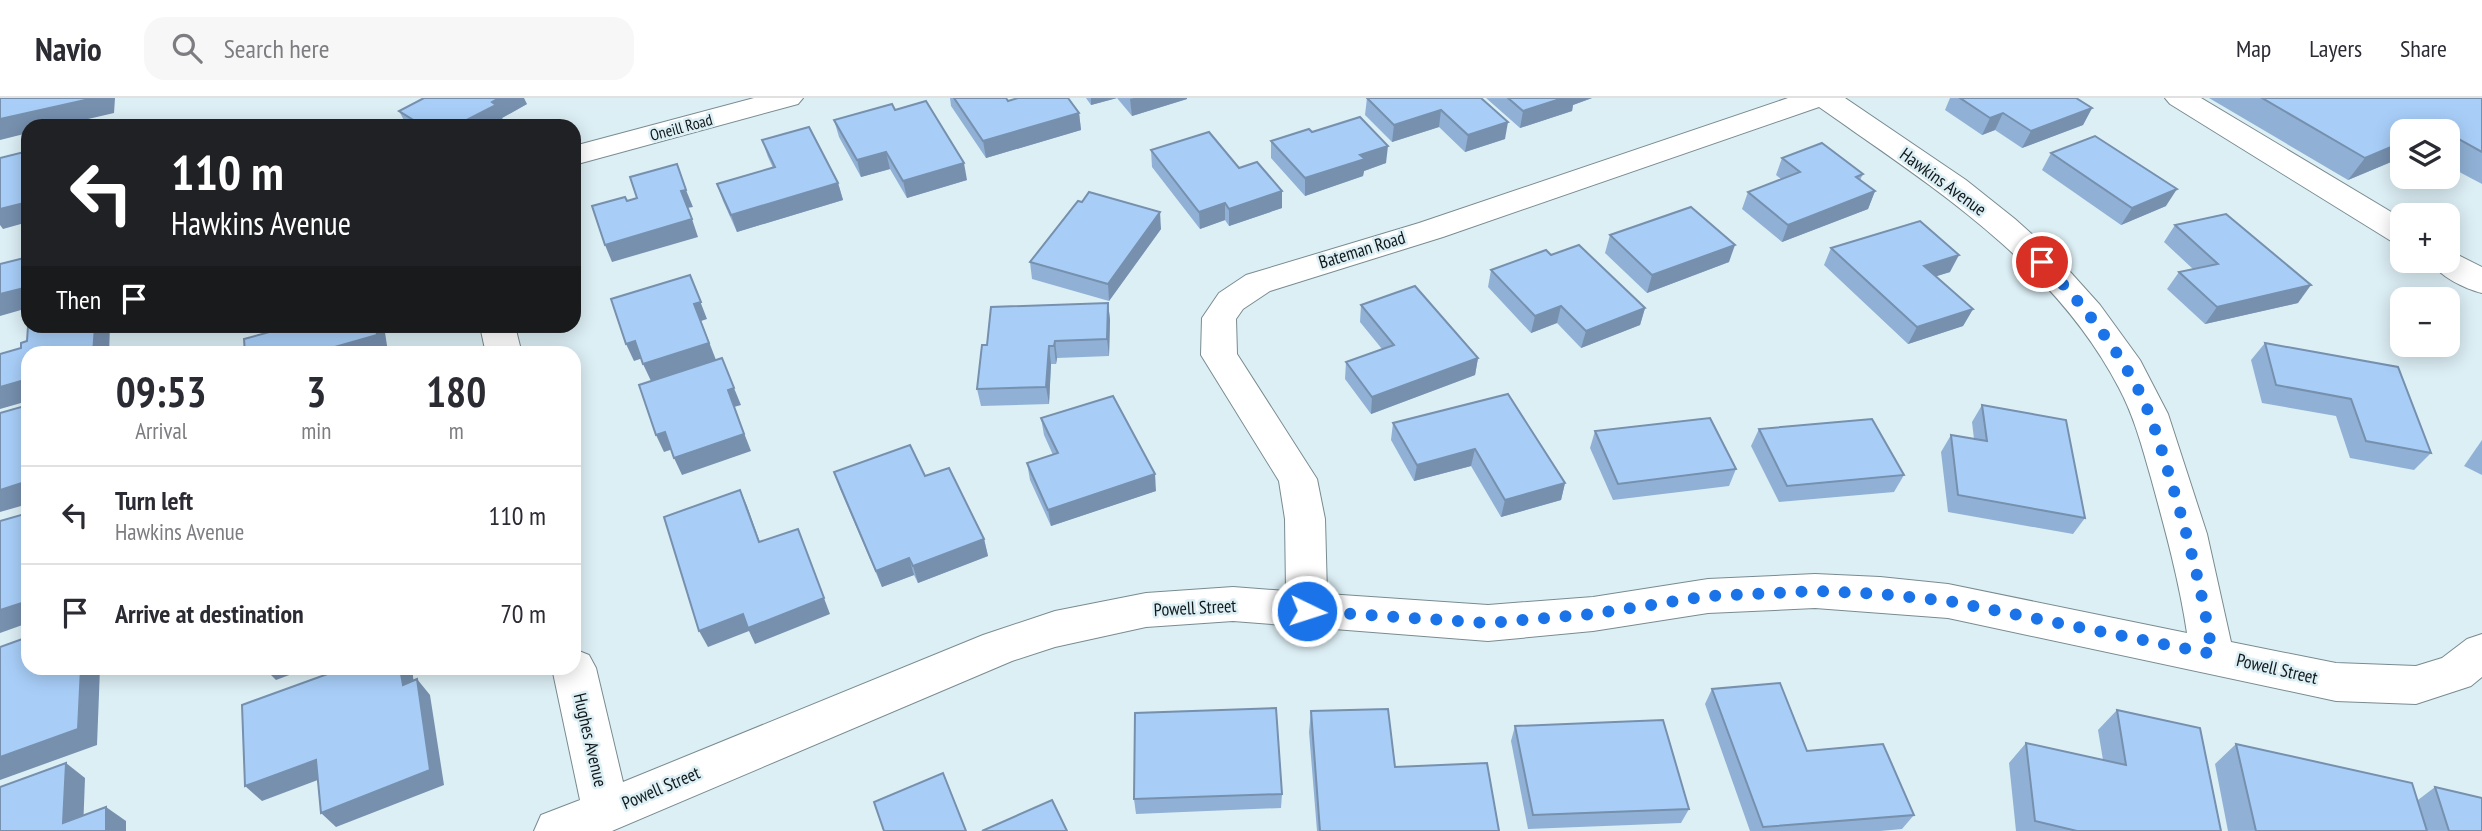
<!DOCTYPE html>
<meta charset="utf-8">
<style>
body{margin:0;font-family:"PT Sans Narrow",sans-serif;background:#f7f7f7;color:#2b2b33;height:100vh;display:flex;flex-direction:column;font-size:26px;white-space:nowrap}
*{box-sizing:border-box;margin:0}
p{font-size:23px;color:#7c7c81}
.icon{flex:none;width:38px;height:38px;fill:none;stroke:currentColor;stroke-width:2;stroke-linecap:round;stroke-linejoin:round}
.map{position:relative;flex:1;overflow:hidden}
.sheet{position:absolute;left:21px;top:248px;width:560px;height:329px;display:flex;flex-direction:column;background:#fff;border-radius:21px;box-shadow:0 4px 18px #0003}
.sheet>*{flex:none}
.guide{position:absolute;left:21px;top:21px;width:560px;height:214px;border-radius:21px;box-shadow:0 4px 18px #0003;background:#202124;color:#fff;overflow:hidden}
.fabs{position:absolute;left:2390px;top:21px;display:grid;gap:14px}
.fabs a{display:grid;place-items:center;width:70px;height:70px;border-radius:14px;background:#fff;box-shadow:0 4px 18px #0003;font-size:35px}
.pin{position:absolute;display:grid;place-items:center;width:60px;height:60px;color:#fff;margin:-30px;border:4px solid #fff;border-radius:50%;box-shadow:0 2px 7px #0007}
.me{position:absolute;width:77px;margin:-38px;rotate:94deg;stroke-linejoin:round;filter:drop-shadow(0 0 5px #0008)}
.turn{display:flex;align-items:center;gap:24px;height:147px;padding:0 35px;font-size:32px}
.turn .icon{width:91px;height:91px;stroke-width:2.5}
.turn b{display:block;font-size:49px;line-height:60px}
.then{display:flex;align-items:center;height:66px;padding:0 35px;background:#0003;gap:14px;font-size:26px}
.eta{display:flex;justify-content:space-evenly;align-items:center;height:119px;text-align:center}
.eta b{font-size:42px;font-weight:700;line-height:49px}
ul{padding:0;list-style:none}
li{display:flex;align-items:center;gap:21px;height:98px;padding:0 35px;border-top:2px solid #e1e1e2}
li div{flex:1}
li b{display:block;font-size:26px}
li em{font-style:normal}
header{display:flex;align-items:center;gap:42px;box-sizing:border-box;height:98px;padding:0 35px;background:#fff;border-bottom:2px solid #e1e1e2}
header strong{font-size:33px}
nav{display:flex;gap:38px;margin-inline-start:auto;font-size:24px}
.search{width:490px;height:63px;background:#f7f7f7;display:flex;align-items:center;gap:18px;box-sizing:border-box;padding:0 24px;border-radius:21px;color:#7c7c81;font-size:26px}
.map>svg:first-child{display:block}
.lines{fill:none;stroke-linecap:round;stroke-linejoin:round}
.minor-casing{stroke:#798b90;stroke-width:2}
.minor{fill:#fff;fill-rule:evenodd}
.wall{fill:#90b1d5}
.shaded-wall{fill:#7690ae}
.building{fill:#a8cef8;stroke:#7690ae;stroke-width:2}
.route{stroke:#1a73e8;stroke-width:12;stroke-dasharray:0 21.6}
.labels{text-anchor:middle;stroke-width:5;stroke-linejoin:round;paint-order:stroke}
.far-street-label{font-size:16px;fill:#11181a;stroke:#dceff5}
.street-label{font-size:18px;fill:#11181a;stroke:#dceff5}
</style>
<header>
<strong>Navio</strong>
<div class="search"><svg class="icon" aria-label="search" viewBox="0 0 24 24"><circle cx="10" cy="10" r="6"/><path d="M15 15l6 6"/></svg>Search here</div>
<nav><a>Map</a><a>Layers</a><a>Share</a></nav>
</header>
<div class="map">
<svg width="2482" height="733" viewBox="0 0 2482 733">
<rect width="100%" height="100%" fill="#dceff5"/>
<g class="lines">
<defs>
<g id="minor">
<path d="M754 0H803L798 6 574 67V48Z"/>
<path d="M1788 0H1845L1966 82 2015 121 2055 157 2100 207 2140 262 2168 316 2207 436 2231 544 2336 565 2416 568 2442 560 2467 541 2482 536V579L2471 588 2416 606 2336 603 1948 520 1815 510 1708 515 1593 533 1488 543 1233 523 1146 529 1055 549 1012 563 612 733H534L541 717 580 702 552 570H574V551L589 557 596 570 623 684 983 537 1055 513 1146 495 1233 489 1286 493 1285 421 1279 383 1201 257 1202 220 1219 195 1246 177 1419 125ZM1819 9C1931 88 2053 164 2119 290 2134 318 2142 349 2151 380 2165 431 2179 482 2187 535L1948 486 1880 479 1815 476 1708 481 1593 499 1488 507 1327 496 1325 421 1317 381 1237 256 1236 221 1243 211 1270 193 1443 139Z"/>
<path d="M2165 0H2201L2403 121V147L2391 143 2170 6Z"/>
<path d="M2448 152 2482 169V195C2465 191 2439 178 2430 163H2448Z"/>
<path d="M480 228H515L522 256H486Z"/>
</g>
</defs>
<use href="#minor" class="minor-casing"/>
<use href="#minor" class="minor"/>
</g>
<g class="wall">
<path d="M950 0H1006L1008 3 1079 15 1081 32 986 60 951 8Z"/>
<path d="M1086 0H1117L1091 7Z"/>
<path d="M1117 0H1187V1L1132 18Z"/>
<path d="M1367 0H1481L1505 41 1465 54 1439 29 1392 44 1365 17Z"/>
<path d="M1486 0H1592L1573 7 1572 13 1520 30Z"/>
<path d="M1950 0H2076L2092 10 2083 27 2022 50 1995 32 1982 37 1945 12Z"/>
<path d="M2209 0H2482V86L2448 68V33H2403V59L2348 82Z"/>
<path d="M527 6 502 20 504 24 496 28H407L399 13Z"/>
<path d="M895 12 967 82 907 100 890 71 861 79 839 39 834 22Z"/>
<path d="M1312 34 1386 65 1364 73 1363 78 1305 98 1271 60V43Z"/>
<path d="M762 42 838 85 843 102 737 134 723 103 717 86 773 70 768 59Z"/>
<path d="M1151 52 1239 70 1282 110 1229 128 1225 122 1200 131 1152 69Z"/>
<path d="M2051 55 2166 108 2121 127 2042 72Z"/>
<path d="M1782 60 1863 76 1860 82 1875 93 1868 111 1782 144 1742 111 1748 94 1781 81 1776 77Z"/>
<path d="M2175 127 2298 205 2205 226 2167 191 2179 174 2193 171 2164 144Z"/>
<path d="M1161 131 1109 203 1032 181 1030 164Z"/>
<path d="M1610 137 1729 164 1647 195 1605 155Z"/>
<path d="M1831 150 1950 174 1936 178 1973 211 1963 228 1908 246 1824 167Z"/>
<path d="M1551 157 1645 210 1640 227 1581 250 1557 225 1531 235 1488 189 1491 172Z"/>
<path d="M1108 205 1110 222 1109 258 1057 260 1056 266H1051L1049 306 981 308 977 291 987 247Z"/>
<path d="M1361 207 1478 260 1475 277 1371 316 1345 281 1346 264 1382 251 1360 224Z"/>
<path d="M2265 245 2398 269 2431 355 2414 372 2350 360 2336 318 2262 305 2251 262Z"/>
<path d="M1508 296 1565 385 1561 402 1501 419 1471 368 1414 383 1391 342 1393 325Z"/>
<path d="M1982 307 2085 420 2073 436 1948 414 1941 354 1951 337 1974 341 1972 324Z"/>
<path d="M1041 320 1156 393 1051 428 1030 382 1027 365 1053 357 1044 337Z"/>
<path d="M1759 331 1904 377 1894 394 1779 404 1751 348Z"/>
<path d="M1595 333 1736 371 1729 388 1613 402 1590 350Z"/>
<path d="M2482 342V377L2464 368Z"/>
<path d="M834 374 925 378 984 441 988 458 918 485 914 477 882 489 840 391Z"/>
<path d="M1712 591 1807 653 1914 717 1902 731 1880 733H1750L1705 606Z"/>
<path d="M2117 612 2221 733H2016L2009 665 2026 645 2103 662 2098 632Z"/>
<path d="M1311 613 1395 669 1499 733H1317L1309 634Z"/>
<path d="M1515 628 1689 711 1681 725 1528 731 1511 643Z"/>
<path d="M2236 646 2418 702 2435 689 2482 733H2228L2215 666Z"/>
<path d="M1282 696 1281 710 1136 716 1134 701Z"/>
</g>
<g class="shaded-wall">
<path d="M94 0H115L114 15 58 28H28V35L0 42V21Z"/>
<path d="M499 0H524L527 6 502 20 504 24 496 28H455Z"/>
<path d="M1091 0H1117L1091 7Z"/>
<path d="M1134 0H1187V1L1132 18 1130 1Z"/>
<path d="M1563 0H1592L1573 7 1572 13 1520 30 1523 13Z"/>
<path d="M2092 10 2083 27 2022 50 2031 33Z"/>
<path d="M1441 12 1439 29 1392 44 1394 27Z"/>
<path d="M1079 15 1081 32 986 60 983 43Z"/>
<path d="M2003 15 1995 32 1982 37 1990 20Z"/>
<path d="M1508 24 1505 41 1465 54 1468 37Z"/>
<path d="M2403 44V59L2348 82 2365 60Z"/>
<path d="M1388 48 1386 65 1364 73 1363 78 1305 98V80L1360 57Z"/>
<path d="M886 54 890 71 861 79 857 62Z"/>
<path d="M964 65 967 82 907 100 903 83Z"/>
<path d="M838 85 843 102 737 134 731 117Z"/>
<path d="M2177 91 2166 108 2121 127 2132 110Z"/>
<path d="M686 92 693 109 687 110 681 93Z"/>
<path d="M1282 93V110L1229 128V111Z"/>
<path d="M1875 93 1868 111 1782 144 1788 127Z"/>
<path d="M0 104H28V124L3 131 0 127Z"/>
<path d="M1225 105V122L1200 131 1199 114Z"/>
<path d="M1160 114 1161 131 1109 203 1108 186Z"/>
<path d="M692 121 698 139 612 164 605 147Z"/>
<path d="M1735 147 1729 164 1647 195 1652 177Z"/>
<path d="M1959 157 1950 174 1915 185 1924 168Z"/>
<path d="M690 177 707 221 701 223 716 262 651 283 643 266 694 206Z"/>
<path d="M2311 187 2298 205 2205 226 2217 209Z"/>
<path d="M28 189V210L0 218V196Z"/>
<path d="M1108 205 1110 222 1109 258 1107 241Z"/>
<path d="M1561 208 1557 225 1531 235 1535 218Z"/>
<path d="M1645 210 1640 227 1581 250 1586 233Z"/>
<path d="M1973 211 1963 228 1908 246 1917 229Z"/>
<path d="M95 228H110L109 256H93Z"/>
<path d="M376 228H384L388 254 383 256H322L321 253Z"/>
<path d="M635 243 643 260 634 263 626 246Z"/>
<path d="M1055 243 1057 260 1056 266 1054 248Z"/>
<path d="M1049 248 1051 266 1049 306 1046 289Z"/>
<path d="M1478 260 1475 277 1371 316 1372 299Z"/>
<path d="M28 281V303L0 311V289Z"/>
<path d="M734 290 741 307 734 309 751 353 682 377 674 360 728 292Z"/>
<path d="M665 334 673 351 664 354 656 337Z"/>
<path d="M1475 351 1471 368 1414 383 1417 367Z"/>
<path d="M1155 376 1156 393 1051 428 1048 412Z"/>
<path d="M28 383V406L0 414V392Z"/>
<path d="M1565 385 1561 402 1501 419 1505 402Z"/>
<path d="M740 392 747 408 766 461 759 444Z"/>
<path d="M798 431 830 516 755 546 749 533 708 549 699 533Z"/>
<path d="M984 441 988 458 918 485 913 468Z"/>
<path d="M909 460 914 477 882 489 876 473Z"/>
<path d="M28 503V525L0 535V512Z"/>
<path d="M81 570H100L97 647 0 682V659Z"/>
<path d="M264 570H308L276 582Z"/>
<path d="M400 570H412L416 603 403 587Z"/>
<path d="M417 581 430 597 444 687 336 729 321 715Z"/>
<path d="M316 662 331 677 262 703 245 688Z"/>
<path d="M66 665 85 680 83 733 63 725Z"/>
<path d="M106 709 126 723V733H106Z"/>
</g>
<g class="building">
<path d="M0 0H94L0 21Z"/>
<path d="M424 0H499L492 4 496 7 455 28H423L399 13Z"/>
<path d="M954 0H1006L1008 3 1018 0H1068L1079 15 983 43Z"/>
<path d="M1367 0H1481L1508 24 1468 37 1441 12 1394 27Z"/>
<path d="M1508 0H1563L1523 13Z"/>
<path d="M1960 0H2076L2092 10 2031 33 2003 15 1990 20Z"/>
<path d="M2262 0H2482V54L2448 35V33H2444L2437 29 2427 33H2403V44L2365 60Z"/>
<path d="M926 3 964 65 903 83 886 54 857 62 834 22 892 6 895 12Z"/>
<path d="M1360 19 1388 48 1360 57 1365 61 1305 80 1271 43 1309 31 1312 34Z"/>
<path d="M809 29 838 85 731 117 717 86 775 69 762 42Z"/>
<path d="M1209 34 1239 70 1257 64 1282 93 1229 111 1225 105 1199 114 1151 52Z"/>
<path d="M2095 38 2177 91 2132 110 2051 55Z"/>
<path d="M1822 45 1863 76 1856 79 1875 93 1788 127 1748 94 1800 74 1782 60Z"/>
<path d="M28 53V104L0 111V60Z"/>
<path d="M677 66 686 92 681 93 692 121 605 147 592 108 625 99 627 103 637 100 630 79Z"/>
<path d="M1089 94 1160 114 1108 186 1030 164 1078 103 1082 104Z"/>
<path d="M1691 109 1735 147 1652 177 1610 137Z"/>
<path d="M2226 116 2311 187 2217 209 2179 174 2218 166 2175 127Z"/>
<path d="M1920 123 1959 157 1924 168 1973 211 1917 229 1831 150Z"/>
<path d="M1579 147 1645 210 1586 233 1561 208 1535 218 1491 172 1546 152 1551 157Z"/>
<path d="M28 159V189L0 196V166Z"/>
<path d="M690 177 701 204 694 206 709 245 643 266 635 243 626 246 611 201Z"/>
<path d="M1415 188 1478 260 1372 299 1346 264 1394 247 1361 207Z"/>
<path d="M1108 205 1107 241 1055 243 1054 248H1049L1046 289 977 291 982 247H987L991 209Z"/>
<path d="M28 228H95L93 256H28V281L0 289V256L21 250V245L27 243Z"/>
<path d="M291 228H376L377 237 321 253 322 256H245L244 241Z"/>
<path d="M2265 245 2398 269 2431 355 2366 343 2351 301 2276 287Z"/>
<path d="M722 260 734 290 728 292 744 336 674 360 665 334 656 337 639 287Z"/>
<path d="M1508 296 1565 385 1505 402 1475 351 1417 367 1393 325Z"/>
<path d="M1113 298 1155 376 1048 412 1027 365 1058 355 1041 320Z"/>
<path d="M28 307V383L0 392V315Z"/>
<path d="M1982 307 2066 322 2085 420 1958 397 1951 337 1987 343Z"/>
<path d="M1710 320 1736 371 1618 386 1595 333Z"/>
<path d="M1872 321 1904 377 1787 388 1759 331Z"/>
<path d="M910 347 925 378 949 370 984 441 913 468 909 460 876 473 834 374Z"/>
<path d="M740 392 759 444 798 431 824 500 748 530 743 516 699 533 664 419Z"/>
<path d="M28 415V503L0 512V423Z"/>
<path d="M28 539V570H81L78 631 0 659V549Z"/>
<path d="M344 570H400L403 587 417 581 430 672 321 715 316 662 245 688 242 607Z"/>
<path d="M1780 585 1807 653 1883 646 1914 717 1763 729 1712 591Z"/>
<path d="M1276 610 1282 696 1134 701 1135 615Z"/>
<path d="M1388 611 1395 669 1487 665 1499 733H1320L1311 613Z"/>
<path d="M2117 612 2200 630 2221 733H2077L2035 723 2026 645 2126 667Z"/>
<path d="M1663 622 1689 711 1533 717 1515 628Z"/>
<path d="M2236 646 2412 685 2427 733H2256Z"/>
<path d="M66 665 63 725 106 709V733H0V689Z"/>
<path d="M943 675 966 733H884L874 704Z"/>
<path d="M2435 689 2482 700V733H2449Z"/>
<path d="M1052 702 1067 733H982Z"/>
</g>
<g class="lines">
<path class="route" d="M1307 513 1488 525 1593 516 1708 498 1815 493 1880 496 1948 503 2212 556C2204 500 2191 451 2175 396 2164 361 2155 324 2138 291 2113 244 2079 202 2042 164"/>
</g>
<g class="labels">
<g class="far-street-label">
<text transform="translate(681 29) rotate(-15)" y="6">Oneill Road</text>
</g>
<g class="street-label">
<text transform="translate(1943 84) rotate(36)" y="6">Hawkins Avenue</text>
<text transform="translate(1362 152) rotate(-17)" y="6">Bateman Road</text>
<text transform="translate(1195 510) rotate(-3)" y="6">Powell Street</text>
<text transform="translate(2277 571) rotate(13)" y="6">Powell Street</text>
<text transform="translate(590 642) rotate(77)" y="6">Hughes Avenue</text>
<text transform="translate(661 690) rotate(-23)" y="6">Powell Street</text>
</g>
</g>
</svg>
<div class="fabs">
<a><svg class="icon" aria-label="layers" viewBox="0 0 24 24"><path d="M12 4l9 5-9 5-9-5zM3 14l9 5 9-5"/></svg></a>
<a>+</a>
<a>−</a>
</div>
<div class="pin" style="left:2042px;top:164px;background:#d93025"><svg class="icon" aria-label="arrive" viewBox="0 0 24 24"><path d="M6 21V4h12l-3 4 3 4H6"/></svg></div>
<svg class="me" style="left:1307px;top:513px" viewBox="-20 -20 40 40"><circle r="17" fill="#1a73e8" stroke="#fff" stroke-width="3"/><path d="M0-11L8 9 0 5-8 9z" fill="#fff"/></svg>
<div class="guide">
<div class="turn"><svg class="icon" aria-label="left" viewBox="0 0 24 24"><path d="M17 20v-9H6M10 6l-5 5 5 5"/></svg><div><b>110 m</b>Hawkins Avenue</div></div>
<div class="then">Then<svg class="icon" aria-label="arrive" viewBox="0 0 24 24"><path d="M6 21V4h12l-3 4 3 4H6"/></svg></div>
</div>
<section class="sheet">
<div class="eta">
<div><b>09:53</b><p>Arrival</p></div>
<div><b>3</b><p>min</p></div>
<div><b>180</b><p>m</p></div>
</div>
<ul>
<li><svg class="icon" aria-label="left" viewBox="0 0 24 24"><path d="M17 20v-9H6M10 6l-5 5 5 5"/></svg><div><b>Turn left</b><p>Hawkins Avenue</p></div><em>110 m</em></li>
<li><svg class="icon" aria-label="arrive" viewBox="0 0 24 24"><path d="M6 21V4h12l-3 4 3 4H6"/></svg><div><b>Arrive at destination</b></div><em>70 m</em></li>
</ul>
</section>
</div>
